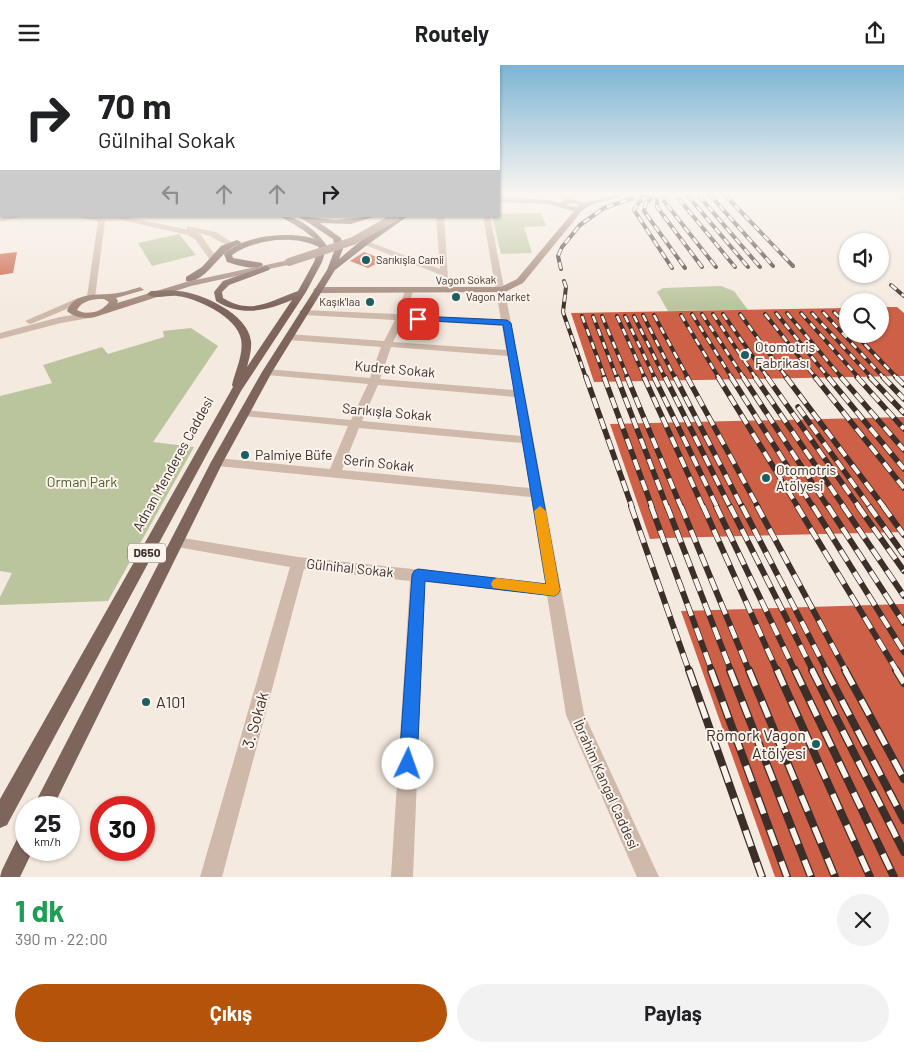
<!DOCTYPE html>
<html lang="tr">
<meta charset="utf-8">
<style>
body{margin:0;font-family:Barlow,sans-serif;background:#f2f2f2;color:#202124;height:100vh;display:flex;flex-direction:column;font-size:19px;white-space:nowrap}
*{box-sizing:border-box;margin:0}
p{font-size:16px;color:#757577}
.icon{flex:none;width:28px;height:28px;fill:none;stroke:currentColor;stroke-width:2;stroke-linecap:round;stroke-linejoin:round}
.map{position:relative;height:812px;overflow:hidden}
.panel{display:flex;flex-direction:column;background:#fff;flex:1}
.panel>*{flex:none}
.banner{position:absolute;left:0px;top:0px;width:500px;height:152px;box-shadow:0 1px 4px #0004;background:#fff;color:#202124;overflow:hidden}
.controls{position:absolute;left:839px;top:168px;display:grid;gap:10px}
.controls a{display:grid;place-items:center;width:50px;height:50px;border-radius:50%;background:#fff;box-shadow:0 1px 4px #0004;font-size:25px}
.speed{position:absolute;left:15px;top:731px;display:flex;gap:10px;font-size:25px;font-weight:700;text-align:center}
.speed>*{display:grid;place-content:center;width:65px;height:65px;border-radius:50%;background:#fff;box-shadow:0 1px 4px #0004;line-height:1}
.speed small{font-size:12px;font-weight:400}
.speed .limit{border:8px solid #d22;background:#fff;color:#111}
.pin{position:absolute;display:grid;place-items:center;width:42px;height:42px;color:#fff;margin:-21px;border-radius:10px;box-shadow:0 2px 8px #0006}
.me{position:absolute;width:55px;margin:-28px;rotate:3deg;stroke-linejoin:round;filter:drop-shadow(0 0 4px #0008)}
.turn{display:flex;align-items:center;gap:18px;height:105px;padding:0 15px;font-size:22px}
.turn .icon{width:65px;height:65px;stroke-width:2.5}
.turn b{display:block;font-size:35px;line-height:42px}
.lanes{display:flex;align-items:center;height:48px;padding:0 15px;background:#0003;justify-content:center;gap:25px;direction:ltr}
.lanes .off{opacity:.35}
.round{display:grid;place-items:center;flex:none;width:52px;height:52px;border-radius:26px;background:#f2f2f2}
.head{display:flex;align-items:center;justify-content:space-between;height:85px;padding:0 15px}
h1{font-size:30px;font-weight:700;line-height:38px;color:#1e9e55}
.button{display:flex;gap:10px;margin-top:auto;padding:10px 15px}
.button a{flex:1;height:58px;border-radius:30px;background:#b45309;color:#fff;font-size:20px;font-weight:700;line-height:58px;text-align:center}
.button a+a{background:#f2f2f2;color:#202124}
header{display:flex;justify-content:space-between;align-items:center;height:65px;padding:0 15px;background:#fff;font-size:22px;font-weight:700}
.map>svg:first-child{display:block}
.green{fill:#bac59e}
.building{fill:#cd6046}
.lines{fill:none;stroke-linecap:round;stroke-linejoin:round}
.minor{fill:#ceb9ab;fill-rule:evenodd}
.tertiary{fill:#ceb9ab;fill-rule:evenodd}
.secondary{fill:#a2887b;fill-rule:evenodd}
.primary{fill:#7e655b;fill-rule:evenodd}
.rail-far3-casing{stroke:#3c2f2a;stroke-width:4}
.rail-far2-casing{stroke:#3c2f2a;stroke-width:5.5}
.rail-far1-casing{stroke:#3c2f2a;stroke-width:6}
.rail-casing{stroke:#3c2f2a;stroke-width:8}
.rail-far3{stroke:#fbf4ed;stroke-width:2.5;stroke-dasharray:7;stroke-linecap:butt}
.rail-far2{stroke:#fbf4ed;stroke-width:4;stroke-dasharray:11;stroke-linecap:butt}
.rail-far1{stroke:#fbf4ed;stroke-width:4.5;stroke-dasharray:13;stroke-linecap:butt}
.rail{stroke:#fbf4ed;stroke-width:5.5;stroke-dasharray:17;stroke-linecap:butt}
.secondary-bridge{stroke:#a2887b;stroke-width:8}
.route{fill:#1a73e8;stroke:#114b97}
.slow{fill:#f59e0b}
.poi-dot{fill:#1c5f60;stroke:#fbf4ed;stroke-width:2}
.labels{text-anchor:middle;stroke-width:4;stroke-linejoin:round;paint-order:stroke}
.far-poi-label{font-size:11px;fill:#3c2f2a;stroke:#fbf4ed;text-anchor:start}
.far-street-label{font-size:11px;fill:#3c2f2a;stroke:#fbf4ed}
.shield{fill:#fbf4ed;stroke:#756a64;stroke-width:1}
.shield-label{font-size:12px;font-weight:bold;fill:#3c2f2a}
.poi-label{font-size:14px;fill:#3c2f2a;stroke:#fbf4ed;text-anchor:start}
.street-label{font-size:14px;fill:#3c2f2a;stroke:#fbf4ed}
.park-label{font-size:14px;fill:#4c5c2c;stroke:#fbf4ed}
.near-poi-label{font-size:16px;fill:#3c2f2a;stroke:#fbf4ed;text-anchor:start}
.near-street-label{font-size:16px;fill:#3c2f2a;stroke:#fbf4ed}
</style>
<header><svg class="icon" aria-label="menu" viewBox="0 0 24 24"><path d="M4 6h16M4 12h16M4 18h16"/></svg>Routely<svg class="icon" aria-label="share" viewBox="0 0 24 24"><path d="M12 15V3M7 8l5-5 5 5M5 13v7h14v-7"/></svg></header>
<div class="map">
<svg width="904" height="812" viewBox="0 0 904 812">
<rect width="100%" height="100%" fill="#f5eae0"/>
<g class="green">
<path d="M541 148 546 161 524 162 532 188 501 189 492 151H499V149Z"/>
<path d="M179 169 196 190 152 201 138 178Z"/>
<path d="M721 221 734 226 748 245 668 246 657 227 663 223Z"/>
<path d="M191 263 218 281 153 377 194 382 108 536 0 540V532L12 508 0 506V331L52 318 43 300 102 282 108 289 164 272 163 266Z"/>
</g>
<g class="building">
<path d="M17 187 13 208 0 210V189Z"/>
<path d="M364 187 384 195 368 203 350 196Z"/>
<path d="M880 242H897L904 248V311L594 317 571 248 848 243V269H880Z"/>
<path d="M904 352V467L665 473 650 474 610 359Z"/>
<path d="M904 539V812H775L681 546Z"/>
</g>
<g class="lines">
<g class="minor">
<path d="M499 128 524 133 521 135 499 132Z"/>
<rect x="0" y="137" width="1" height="4"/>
<path d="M8 151H24L0 157V153Z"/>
<path d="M71 151H123L193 166 201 170 217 193 210 195 195 174 188 170 121 155 105 156 95 232 91 235 88 234 87 232 98 156Z"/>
<path d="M436 151H444L449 228 442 226 441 210 360 178 367 176 440 204Z"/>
<path d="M483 151H490L525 329 584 649 659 812H637L566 650 547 530 425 517 413 812H391L410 516 304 504 222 812H200L290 502 177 482 172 481 170 477 172 473 177 472 298 492 545 518 531 432 217 401 211 397 217 393 330 404 348 361 244 351 238 348 244 345 351 355 368 319 267 310 262 307 267 304 370 313 381 282 289 275 284 272 289 269 384 276 395 255 304 250 299 247 301 245 397 249 405 226 409 223 413 226 406 250 501 255ZM404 255 502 261 506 285 393 277ZM391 282 508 291 514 325 380 314ZM378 320 515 332 521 371 362 356ZM359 363 522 378 530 423 342 405Z"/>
<path d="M187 161 216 167 233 178 226 180 210 171 187 165Z"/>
<path d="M78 233 81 234V238L33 258 30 259 25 256Z"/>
<path d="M92 247 95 248V252L61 258 0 274V268L60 252Z"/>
</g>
<path class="tertiary" d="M559 128H566L572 136 567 137Z"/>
<g class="secondary">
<path d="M618 128H630C613 138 587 134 577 152L523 218 505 227 317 228 313 225 317 222H501L517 214 574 146 549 139 499 137V133L549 135 560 138C569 130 578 138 587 137 597 136 608 131 618 128ZM575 138 580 141 573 142 566 140Z"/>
<path d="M893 128H901L904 131V136Z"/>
<path d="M289 195 293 197 292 199 191 221 95 252C85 254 75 253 67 246 74 228 93 230 108 229 119 229 130 225 140 222L144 225 116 233 118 236 117 238 186 217ZM104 234 109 237C102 247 88 251 77 245 82 235 94 234 104 234Z"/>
</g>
<g class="primary">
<path d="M280 151C299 151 316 165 327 181L322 197 306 227 241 326 7 760 0 763V734L233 322 232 320C235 306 244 289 241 274 237 252 197 233 177 231 168 230 154 235 147 229L151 226C160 226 169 225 178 226 202 228 248 249 251 276 252 284 249 294 247 302L292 235C266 246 241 252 216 236L214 227 223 216 266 201 270 203 269 205 229 220 222 227 223 233C252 251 271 235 298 226L314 197 319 182 317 181C292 170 255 174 232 190L233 193 262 198 263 200C254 206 237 200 227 197L224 189C242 170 291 166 315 174L303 165Z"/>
<path d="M298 151 336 155 376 151 351 159 320 158 341 173 343 184 339 194C355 181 388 151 408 151L367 180 335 205 272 307 223 397 53 742H33L211 397 262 307 327 205 335 184 333 174Z"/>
<path d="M237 175 241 177 240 179C219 184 207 219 186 216V212L202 202 221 181Z"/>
<path d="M26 767V785H33L20 812H0L2 805 19 770Z"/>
</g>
<defs>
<g id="rail-far3">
<path d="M658 128 646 138 644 146 685 203"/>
<path d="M662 128 657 133V142L702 202"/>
<path d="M668 128 664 136 716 202"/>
<path d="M710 130 773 201"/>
<path d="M725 130 793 201"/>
<path d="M688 131 748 202"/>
<path d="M699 131 760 202"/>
<path d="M648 132 639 137 634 145 672 203"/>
<path d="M679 134 735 202"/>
<path d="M561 204 558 191 562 182 580 160 604 143 648 128"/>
<path d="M564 216 566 222 563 247 586 313"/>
<path d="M891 220 904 231"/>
<path d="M823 247 884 313"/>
<path d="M834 247 848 261"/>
<path d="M776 248 829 313"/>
<path d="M787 248 842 313"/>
<path d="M801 248 859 313"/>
<path d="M812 248 872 313"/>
<path d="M692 249 732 313"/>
<path d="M702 249 744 313"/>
<path d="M713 249 756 313"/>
<path d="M723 249 768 313"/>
<path d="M740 249 787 313"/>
<path d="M765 249 816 313"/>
<path d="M643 250 675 313"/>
<path d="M654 250 688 313"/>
<path d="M681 250 719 313"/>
<path d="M582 251 605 313"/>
<path d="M593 251 617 313"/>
<path d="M602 251 628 313"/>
<path d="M617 251 645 313"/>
<path d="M625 251 655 313"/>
<path d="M634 251 665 313"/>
<path d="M855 269 897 313"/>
</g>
<g id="rail-far2">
<path d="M586 312 632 442"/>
<path d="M604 312 652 442"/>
<path d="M617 312 667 442"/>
<path d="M627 312 681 442"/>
<path d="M644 312 703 442"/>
<path d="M654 312 717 442"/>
<path d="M665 312 730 442"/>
<path d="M675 312 742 442"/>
<path d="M687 312 758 442"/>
<path d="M718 312 798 442"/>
<path d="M731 312 813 442"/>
<path d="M743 312 828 442"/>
<path d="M755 312 844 442"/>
<path d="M767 312 859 442"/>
<path d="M786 312 884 442"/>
<path d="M815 312 904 423"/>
<path d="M828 312 904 404"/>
<path d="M841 312 904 385"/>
<path d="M857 312 904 364"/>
<path d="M870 312 904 348"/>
<path d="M883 312 904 334"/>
<path d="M896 312 904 320"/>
<path d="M798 342 870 442"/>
</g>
<g id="rail-far1">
<path d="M631 441 689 606"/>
<path d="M651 441 712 606"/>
<path d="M667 441 731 606"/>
<path d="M681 441 749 606"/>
<path d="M703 441 777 606"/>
<path d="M716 441 795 606"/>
<path d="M730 441 813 606"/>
<path d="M742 441 827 606"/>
<path d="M757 441 846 606"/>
<path d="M797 441 897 606"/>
<path d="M813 441 904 587"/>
<path d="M828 441 904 558"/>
<path d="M843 441 904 531"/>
<path d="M858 441 904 506"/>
<path d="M869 441 904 490"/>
<path d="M883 441 904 470"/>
</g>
<g id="rail">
<path d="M689 605 762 812"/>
<path d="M711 605 787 812"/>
<path d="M730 605 811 812"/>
<path d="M749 605 835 812"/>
<path d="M777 605 870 812"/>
<path d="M795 605 894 812"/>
<path d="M812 605 904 787"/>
<path d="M826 605 904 755"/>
<path d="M845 605 904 714"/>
<path d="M896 605 904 618"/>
</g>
</defs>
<use href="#rail-far3" class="rail-far3-casing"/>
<use href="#rail-far2" class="rail-far2-casing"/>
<use href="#rail-far1" class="rail-far1-casing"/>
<use href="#rail" class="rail-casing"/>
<use href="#rail-far3" class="rail-far3"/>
<use href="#rail-far2" class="rail-far2"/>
<use href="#rail-far1" class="rail-far1"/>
<use href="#rail" class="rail"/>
<path class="secondary-bridge" d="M289 197 353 176 397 151"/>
</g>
<linearGradient id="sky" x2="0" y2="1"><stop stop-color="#7db4d3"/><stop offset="0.53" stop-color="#faf6f1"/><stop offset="1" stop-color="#faf6f1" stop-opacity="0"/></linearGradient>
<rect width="904" height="242" fill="url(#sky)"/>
<path class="route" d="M418 251 507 255 511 258 560 525 558 529 554 531 425 516 417 699 414 705 408 707 402 705 399 699 412 510 414 506 418 504 546 519 503 260 415 255 414 254Z"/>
<path class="slow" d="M540 441 546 446 560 525 558 529 554 531 493 523 491 519 493 515 497 513 546 519 534 446Z"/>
<g class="poi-dot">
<circle cx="366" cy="195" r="5"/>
<circle cx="456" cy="232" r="5"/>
<circle cx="370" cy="237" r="5"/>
<circle cx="745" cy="290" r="5"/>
<circle cx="245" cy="390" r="5"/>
<circle cx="766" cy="413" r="5"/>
<circle cx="146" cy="637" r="5"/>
<circle cx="816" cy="679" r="5"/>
</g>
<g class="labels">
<g class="far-poi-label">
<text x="376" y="199">Sarıkışla Camii</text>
<text x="466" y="236">Vagon Market</text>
<text x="360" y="241" text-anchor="end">Kaşık'laa</text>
</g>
<g class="far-street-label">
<text transform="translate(466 215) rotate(-1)" y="4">Vagon Sokak</text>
</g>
<rect class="shield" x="128" y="478.5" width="38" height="19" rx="4"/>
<g class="shield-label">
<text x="147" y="492">D650</text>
</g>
<g class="poi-label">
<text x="755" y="287">Otomotris<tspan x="755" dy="16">Fabrikası</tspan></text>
<text x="255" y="395">Palmiye Büfe</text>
<text x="776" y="410">Otomotris<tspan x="776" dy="16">Atölyesi</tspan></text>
</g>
<g class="street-label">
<text transform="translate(395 304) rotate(5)" y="5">Kudret Sokak</text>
<text transform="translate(387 347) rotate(5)" y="5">Sarıkışla Sokak</text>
<text transform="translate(379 398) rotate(6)" y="5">Serin Sokak</text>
<text transform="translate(173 399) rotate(-61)" y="5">Adnan Menderes Caddesi</text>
<text transform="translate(350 503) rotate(6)" y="5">Gülnihal Sokak</text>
<text transform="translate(606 719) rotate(66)" y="5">İbrahim Kangal Caddesi</text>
</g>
<g class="park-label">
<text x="82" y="422">Orman Park</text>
</g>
<g class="near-poi-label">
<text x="156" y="643">A101</text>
<text x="806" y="676" text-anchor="end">Römork Vagon<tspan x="806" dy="18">Atölyesi</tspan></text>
</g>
<g class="near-street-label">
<text transform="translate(255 655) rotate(-74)" y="6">3. Sokak</text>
</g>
</g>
</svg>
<div class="controls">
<a><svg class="icon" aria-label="sound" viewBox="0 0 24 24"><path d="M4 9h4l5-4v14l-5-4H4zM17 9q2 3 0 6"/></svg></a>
<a><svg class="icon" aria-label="search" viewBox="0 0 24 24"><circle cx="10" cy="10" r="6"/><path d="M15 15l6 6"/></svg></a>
</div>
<div class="speed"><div>25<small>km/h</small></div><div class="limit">30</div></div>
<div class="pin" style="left:418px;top:254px;background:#d93025"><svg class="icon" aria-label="arrive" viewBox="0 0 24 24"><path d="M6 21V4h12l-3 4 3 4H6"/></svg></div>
<svg class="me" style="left:408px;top:699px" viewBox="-20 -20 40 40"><circle r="19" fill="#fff"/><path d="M0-13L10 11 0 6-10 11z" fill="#1a73e8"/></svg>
<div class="banner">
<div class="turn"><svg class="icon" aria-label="right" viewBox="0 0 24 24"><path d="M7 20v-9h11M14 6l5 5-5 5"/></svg><div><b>70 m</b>Gülnihal Sokak</div></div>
<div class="lanes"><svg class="icon off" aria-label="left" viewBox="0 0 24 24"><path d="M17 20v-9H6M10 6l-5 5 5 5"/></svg><svg class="icon off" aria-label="ahead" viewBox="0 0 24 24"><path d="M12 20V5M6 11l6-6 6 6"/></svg><svg class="icon off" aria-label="ahead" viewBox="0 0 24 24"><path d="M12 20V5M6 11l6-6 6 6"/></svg><svg class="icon" aria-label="right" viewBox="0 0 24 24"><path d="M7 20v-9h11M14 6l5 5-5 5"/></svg></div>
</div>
</div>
<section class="panel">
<div class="head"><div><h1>1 dk</h1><p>390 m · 22:00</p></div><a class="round"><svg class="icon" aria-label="close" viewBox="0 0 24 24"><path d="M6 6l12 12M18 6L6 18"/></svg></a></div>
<div class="button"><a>Çıkış</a><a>Paylaş</a></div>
</section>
